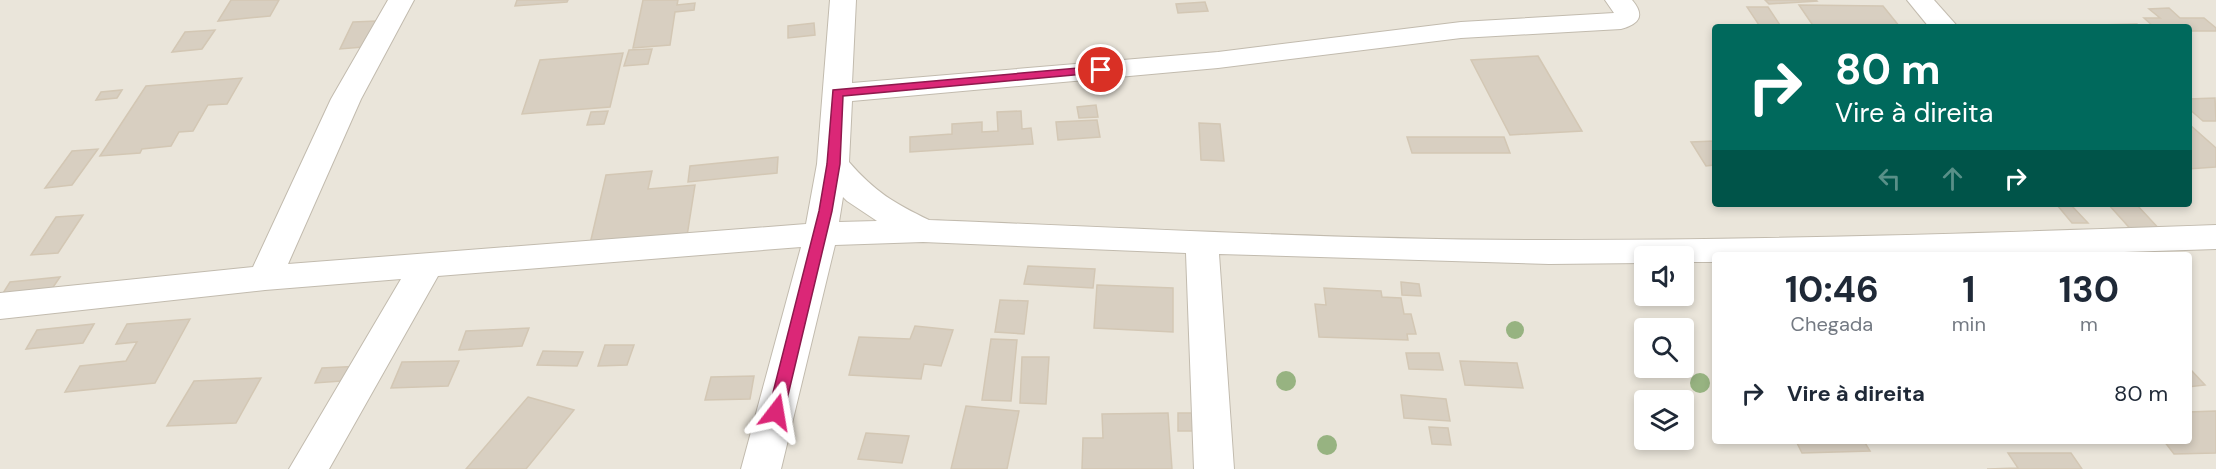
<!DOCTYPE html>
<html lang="pt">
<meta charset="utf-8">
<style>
body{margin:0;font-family:"DM Sans",sans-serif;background:#f2f2f3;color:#1f2937;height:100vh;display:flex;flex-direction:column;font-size:22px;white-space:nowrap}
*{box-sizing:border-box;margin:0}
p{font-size:20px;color:#747a83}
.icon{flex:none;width:33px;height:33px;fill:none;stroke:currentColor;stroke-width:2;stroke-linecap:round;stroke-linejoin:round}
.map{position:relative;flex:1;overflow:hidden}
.side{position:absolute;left:1712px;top:252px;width:480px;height:192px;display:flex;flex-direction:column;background:#fff;border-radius:6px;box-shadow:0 3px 9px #0003}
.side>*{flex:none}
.banner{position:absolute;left:1712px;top:24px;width:480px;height:183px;border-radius:6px;box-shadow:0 3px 9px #0003;background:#00695c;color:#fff;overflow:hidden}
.buttons{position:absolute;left:1634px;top:246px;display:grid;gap:12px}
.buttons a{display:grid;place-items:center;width:60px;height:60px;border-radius:6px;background:#fff;box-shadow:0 3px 9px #0003;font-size:30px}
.pin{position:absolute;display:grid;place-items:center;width:51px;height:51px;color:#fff;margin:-26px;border:3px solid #fff;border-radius:50%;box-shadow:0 2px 6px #0007}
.me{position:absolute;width:66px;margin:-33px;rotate:14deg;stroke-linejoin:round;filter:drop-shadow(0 0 4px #0008)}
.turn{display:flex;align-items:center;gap:21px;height:126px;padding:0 24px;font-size:27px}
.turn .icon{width:78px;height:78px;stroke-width:2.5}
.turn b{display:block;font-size:42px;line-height:51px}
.lanes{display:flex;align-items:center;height:57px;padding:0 24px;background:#0003;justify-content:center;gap:30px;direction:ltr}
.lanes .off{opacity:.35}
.eta{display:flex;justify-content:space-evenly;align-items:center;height:102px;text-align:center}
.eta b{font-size:36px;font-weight:700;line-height:42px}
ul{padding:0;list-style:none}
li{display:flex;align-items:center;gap:18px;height:78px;padding:0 24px}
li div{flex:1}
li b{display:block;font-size:22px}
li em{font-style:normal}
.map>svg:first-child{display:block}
.residential{fill:#eae5da;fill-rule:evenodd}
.building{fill:#d8cfc1;stroke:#d3c7b4;stroke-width:1.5}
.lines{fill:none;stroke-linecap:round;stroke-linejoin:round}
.street-casing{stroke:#c2bbae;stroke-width:2}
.street{fill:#fff;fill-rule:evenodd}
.tree{fill:#97b381}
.route{fill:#db2777;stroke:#8e194d;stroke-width:1.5}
</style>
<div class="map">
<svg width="2216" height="469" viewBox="0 0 2216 469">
<rect width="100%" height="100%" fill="#f6f3ec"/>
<path class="residential" d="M0 0H2216V469H0ZM1714 27H2188V204H1714ZM1714 255H2188V441H1714ZM1644 256H1683V296H1644ZM1644 328H1683V368H1644ZM1644 400H1683V440H1644Z"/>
<g class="building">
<path d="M231 0H279L270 16 218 21Z"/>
<path d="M517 0H568L567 2 515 6Z"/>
<path d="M643 0H678L677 5 695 3 694 10 675 12 670 45 633 48Z"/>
<path d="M1765 0H1816L1817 1 1769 4Z"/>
<path d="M1205 2 1208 11 1178 13 1176 4Z"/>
<path d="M1799 5 1883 6 1900 27H1814Z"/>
<path d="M1747 7H1768L1780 25H1759Z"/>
<path d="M2169 8 2180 18H2204L2216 28V31H2188V27H2154L2144 18H2160L2149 9Z"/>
<path d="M376 21 363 47 340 49 353 22Z"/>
<path d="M814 23 815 35 788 38V26Z"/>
<path d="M2137 24 2140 27H2101L2099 25Z"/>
<path d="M215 30 202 49 172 52 185 32Z"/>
<path d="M652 49 648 64 624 66 629 50Z"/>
<path d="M623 53 610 107 522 114 540 60Z"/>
<path d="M1538 56 1582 131 1510 135 1471 60Z"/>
<path d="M242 78 227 104 208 105 193 131 179 132 171 146 142 149 140 153 100 156 146 86Z"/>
<path d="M122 90 117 98 96 100 101 92Z"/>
<path d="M2215 98 2216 121H2203L2188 108V99Z"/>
<path d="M1096 105 1098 117 1079 118 1077 107Z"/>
<path d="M608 111 604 124 587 125 591 112Z"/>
<path d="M1021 111 1022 129 1031 128 1033 144 910 152V137L952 134V124L982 122V132L998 131 997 112Z"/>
<path d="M1097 120 1100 137 1058 140 1056 122Z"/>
<path d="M1199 123 1220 124 1224 161 1201 160Z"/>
<path d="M2189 124 2216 148V167L2188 169Z"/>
<path d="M1407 137H1504L1510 153H1412Z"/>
<path d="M1714 141V165L1706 166 1691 142Z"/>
<path d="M98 149 72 185 45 188 72 151Z"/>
<path d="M778 157 777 173 688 182 690 166Z"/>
<path d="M652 171 648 189 695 185 687 236 590 244 606 175Z"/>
<path d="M2108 204H2136L2163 233 2135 234Z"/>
<path d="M2057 205H2071L2088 223H2072Z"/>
<path d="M83 215 58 253 31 255 56 217Z"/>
<path d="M1028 266 1095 269 1093 288 1024 284Z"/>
<path d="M60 277 49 293 0 298 10 282Z"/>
<path d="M1401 282 1419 284 1421 296 1402 295Z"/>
<path d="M1097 285 1173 288V332L1094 328Z"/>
<path d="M1324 288 1381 291 1382 297 1401 298 1404 314H1411L1416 334H1407L1408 340 1319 337 1315 304 1326 305Z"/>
<path d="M1000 300 1028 301 1024 334 995 332Z"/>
<path d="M190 319 155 383 65 392 80 366 126 361 137 342 116 344 127 324Z"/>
<path d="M94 324 83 343 26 349 37 330Z"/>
<path d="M915 326 953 330 941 366 924 364 921 379 849 375 859 337 910 339Z"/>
<path d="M529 328 522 346 459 350 466 331Z"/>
<path d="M991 339 1017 340 1011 401 982 400Z"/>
<path d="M605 345H634L627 365 598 366Z"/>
<path d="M543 351 583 352 577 366 537 365Z"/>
<path d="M1406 353H1439L1443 370 1409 369Z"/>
<path d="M1022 357H1049L1046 404 1020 403Z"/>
<path d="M459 361 448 386 391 388 402 362Z"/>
<path d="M1460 361 1517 363 1523 388 1465 385Z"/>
<path d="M362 366 355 380 315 383 322 368Z"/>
<path d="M2188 370H2191L2205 385 2188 387Z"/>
<path d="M754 376 750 399 705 400 711 377Z"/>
<path d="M261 378 236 423 167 426 194 381Z"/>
<path d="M1401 395 1446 399 1450 421 1404 418Z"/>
<path d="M528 397 574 410 526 469H466Z"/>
<path d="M966 406 1019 411 1007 469H951Z"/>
<path d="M2216 411V453L2174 454 2164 441H2188V412Z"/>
<path d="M1168 413 1172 469H1082L1083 438H1103L1102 414Z"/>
<path d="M1178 413H1201L1202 431H1178Z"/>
<path d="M1429 427 1448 428 1451 445 1432 444Z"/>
<path d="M866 433 909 436 902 463 858 459Z"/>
<path d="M1796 441H1864L1870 451 1802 453Z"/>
<path d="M2008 453H2071L2082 469H1987L2018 468Z"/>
</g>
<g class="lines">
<defs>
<g id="street">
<path d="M388 0H414L361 99 288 264 806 224 817 164 830 0H856L852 83 1218 52 1461 22 1614 13 1605 0H1632C1645 15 1640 24 1621 29L1461 38 1218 68 852 101 849 162C875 192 894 203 929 220 1136 228 1343 240 1550 240 1772 240 1994 233 2216 225V249L2031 255H1714V262H1683V256H1644V263L1549 264 1219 254 1234 469H1194L1186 253 923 242 835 245 781 469H741L801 247 438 276 329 469H289L401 279 265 290 0 319V293L253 267 331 99ZM843 197 847 201 877 221 839 222Z"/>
<path d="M1907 0H1934L1958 27H1929Z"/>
</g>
</defs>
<use href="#street" class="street-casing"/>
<use href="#street" class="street"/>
</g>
<g class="tree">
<circle cx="1515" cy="330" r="9"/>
<circle cx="1286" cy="381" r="10"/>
<circle cx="1700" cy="383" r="10"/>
<circle cx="1327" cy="445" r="10"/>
</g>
<path class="route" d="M1101 66 1106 67V72L843 96 840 164 832 211 784 412 782 416 776 418 771 416 768 412 819 211 827 164 833 90Z"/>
</svg>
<div class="buttons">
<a><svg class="icon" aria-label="sound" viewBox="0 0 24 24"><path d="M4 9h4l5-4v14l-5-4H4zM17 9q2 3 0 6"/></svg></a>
<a><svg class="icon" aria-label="search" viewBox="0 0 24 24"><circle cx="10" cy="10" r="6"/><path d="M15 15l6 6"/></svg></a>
<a><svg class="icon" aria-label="layers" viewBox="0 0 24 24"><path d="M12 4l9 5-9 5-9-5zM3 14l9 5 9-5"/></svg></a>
</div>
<div class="pin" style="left:1101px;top:70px;background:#d93025"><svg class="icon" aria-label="arrive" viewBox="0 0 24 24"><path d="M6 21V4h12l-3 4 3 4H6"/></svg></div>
<svg class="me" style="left:776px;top:412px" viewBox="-20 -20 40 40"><path d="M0-17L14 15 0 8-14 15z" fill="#db2777" stroke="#fff" stroke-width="4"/></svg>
<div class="banner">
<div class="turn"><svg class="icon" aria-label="right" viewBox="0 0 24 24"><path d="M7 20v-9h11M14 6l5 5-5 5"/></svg><div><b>80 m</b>Vire à direita</div></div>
<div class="lanes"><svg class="icon off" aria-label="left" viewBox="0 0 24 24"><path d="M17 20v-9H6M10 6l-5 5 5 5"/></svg><svg class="icon off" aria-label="ahead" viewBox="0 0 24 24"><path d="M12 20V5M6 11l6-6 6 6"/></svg><svg class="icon" aria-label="right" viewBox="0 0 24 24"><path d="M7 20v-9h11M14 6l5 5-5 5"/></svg></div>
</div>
<section class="side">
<div class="eta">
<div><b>10:46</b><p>Chegada</p></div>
<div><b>1</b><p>min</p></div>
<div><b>130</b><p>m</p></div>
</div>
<ul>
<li><svg class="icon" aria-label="right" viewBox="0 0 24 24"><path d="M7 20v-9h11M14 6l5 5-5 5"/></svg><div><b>Vire à direita</b></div><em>80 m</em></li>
</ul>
</section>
</div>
